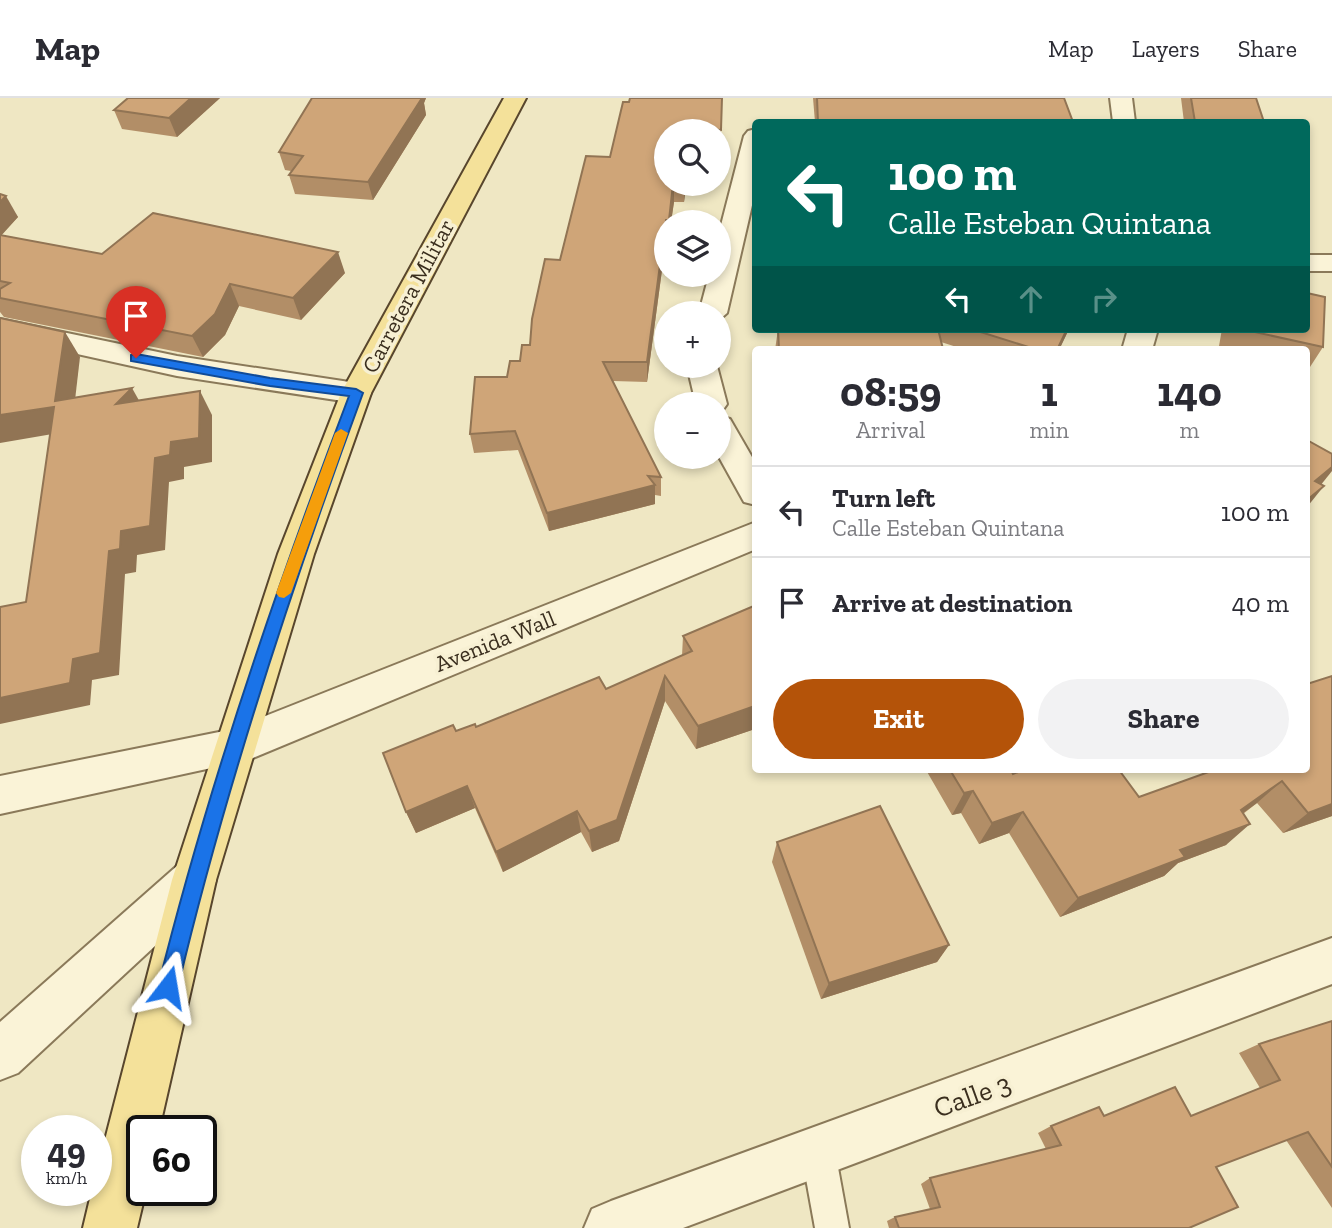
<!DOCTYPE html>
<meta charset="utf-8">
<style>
body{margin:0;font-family:"Zilla Slab",serif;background:#f2f2f3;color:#2b2b33;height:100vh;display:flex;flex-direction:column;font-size:26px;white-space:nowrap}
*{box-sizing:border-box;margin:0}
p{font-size:23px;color:#7c7c81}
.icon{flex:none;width:38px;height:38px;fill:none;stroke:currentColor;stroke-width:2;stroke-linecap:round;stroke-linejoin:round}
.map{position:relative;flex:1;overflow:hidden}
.details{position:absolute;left:752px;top:248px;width:558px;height:427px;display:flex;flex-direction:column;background:#fff;border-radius:7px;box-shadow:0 4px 10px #0003}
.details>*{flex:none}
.hud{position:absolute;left:752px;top:21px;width:558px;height:214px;border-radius:7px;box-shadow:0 4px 10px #0003;background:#00695c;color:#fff;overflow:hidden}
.fabs{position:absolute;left:654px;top:21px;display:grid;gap:14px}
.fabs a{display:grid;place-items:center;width:77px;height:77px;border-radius:50%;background:#fff;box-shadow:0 4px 10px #0003;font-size:35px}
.speed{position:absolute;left:21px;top:1017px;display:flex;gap:14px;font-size:35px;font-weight:700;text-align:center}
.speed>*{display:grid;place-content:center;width:91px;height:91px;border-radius:50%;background:#fff;box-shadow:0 4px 10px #0003;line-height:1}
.speed small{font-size:18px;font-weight:400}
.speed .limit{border:4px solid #111;border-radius:10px;background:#fff;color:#111}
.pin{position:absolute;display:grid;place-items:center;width:60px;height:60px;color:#fff;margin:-72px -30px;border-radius:50% 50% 50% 0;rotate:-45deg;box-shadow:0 0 7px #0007}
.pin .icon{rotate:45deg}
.me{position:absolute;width:77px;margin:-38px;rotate:14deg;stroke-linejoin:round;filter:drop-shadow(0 0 5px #0008)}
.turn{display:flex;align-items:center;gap:24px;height:147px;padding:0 21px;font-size:32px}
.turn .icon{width:91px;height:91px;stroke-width:2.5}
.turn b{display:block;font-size:49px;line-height:60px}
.lanes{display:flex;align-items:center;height:66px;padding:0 21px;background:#0003;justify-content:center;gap:35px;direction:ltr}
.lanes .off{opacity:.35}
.eta{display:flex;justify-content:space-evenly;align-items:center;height:119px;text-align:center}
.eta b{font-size:42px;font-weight:700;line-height:49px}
.primary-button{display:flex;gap:14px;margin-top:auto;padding:14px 21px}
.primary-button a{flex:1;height:80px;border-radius:42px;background:#b45309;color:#fff;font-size:28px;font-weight:700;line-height:80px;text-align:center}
.primary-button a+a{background:#f2f2f3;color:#2b2b33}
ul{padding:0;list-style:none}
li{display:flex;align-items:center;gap:21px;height:91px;padding:0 21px;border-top:2px solid #e1e1e2}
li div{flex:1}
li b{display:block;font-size:26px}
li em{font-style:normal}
header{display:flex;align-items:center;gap:42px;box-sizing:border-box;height:98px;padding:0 35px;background:#fff;border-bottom:2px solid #e1e1e2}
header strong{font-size:33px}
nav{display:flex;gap:38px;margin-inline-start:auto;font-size:24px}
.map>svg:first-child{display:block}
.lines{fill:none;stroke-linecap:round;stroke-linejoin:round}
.service-casing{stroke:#8a7959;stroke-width:4}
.minor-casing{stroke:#8a7959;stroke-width:4}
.tertiary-casing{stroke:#8a7959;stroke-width:4}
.primary-casing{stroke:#58462d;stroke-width:4}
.service{fill:#faf3d7;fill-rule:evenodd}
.minor{fill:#faf3d7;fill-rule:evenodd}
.tertiary{fill:#faf3d7;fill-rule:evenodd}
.primary{fill:#f4e19a;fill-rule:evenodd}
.wall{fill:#b28e67}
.shaded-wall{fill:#917454}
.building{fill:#cfa578;stroke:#917454;stroke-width:2}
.route{fill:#1a73e8;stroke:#114b97;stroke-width:2}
.slow{fill:#f59e0b}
.labels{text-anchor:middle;stroke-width:7;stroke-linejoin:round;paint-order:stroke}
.street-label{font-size:23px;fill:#3a2e1e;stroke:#f7f0d3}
.near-street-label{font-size:28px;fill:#3a2e1e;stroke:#f7f0d3}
</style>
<header>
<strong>Map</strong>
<nav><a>Map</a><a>Layers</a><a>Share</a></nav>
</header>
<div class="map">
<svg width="1332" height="1130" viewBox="0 0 1332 1130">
<rect width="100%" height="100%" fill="#efe7c3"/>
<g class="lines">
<defs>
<path id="service" d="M818 1036 830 1041 835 1053 849 1130H815L801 1053 806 1041Z"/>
<g id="minor">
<path d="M1110 0H1132L1135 24H1113Z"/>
<path d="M756 31V90L727 215 719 222V215H699L709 177H719V135L744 38 748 33Z"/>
<rect x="1307" y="157" width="25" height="16"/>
<path d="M0 221 177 258 356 285 367 288 371 295 367 302 356 305 177 278 0 239Z"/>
<path d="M1128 231H1158L1152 252H1122Z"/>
<path d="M687 268H717L727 306 722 313 719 314V306H696Z"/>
<path d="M719 318 730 321 756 366V407L744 404 719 359Z"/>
<path d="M756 424V451L248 662 234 667 220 662 214 649 220 636Z"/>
<path d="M194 761 210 767 216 782 210 797 18 975 0 982V924L178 767Z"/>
<path d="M1332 840V886L683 1130H584L592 1111 611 1103Z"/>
</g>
<path id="tertiary" d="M234 631 248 636 254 649 248 662 0 716V678Z"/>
<path id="primary" d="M504 0H526L371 295 314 456 216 782 159 1032H142V1092H146L137 1130H83L92 1092H96V1077L172 782 278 456 341 295Z"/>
</defs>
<use href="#service" class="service-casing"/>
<use href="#minor" class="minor-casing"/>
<use href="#tertiary" class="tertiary-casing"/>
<use href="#primary" class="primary-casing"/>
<use href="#service" class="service"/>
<use href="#minor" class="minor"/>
<use href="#tertiary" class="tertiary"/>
<use href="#primary" class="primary"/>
</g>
<g class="wall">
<path d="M220 0 177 39 122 31 114 12Z"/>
<path d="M312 0H426L424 5 426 17 373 102 295 96 289 77 291 73 285 72 279 54Z"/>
<path d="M722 0 720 51 719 33H667V86H695V88L686 87 684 104H674L671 124H667V142H666L647 284 613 283 661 379V398L655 397V406L549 433 518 352 474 355 470 336 530 247 560 162 610 59Z"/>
<path d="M813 0H1064L1073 24H815Z"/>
<path d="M1181 0H1256L1264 24H1184Z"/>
<path d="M0 96 18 119 1 137 102 156 345 175 301 222 239 208 225 237 203 259 4 219 0 214Z"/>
<path d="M778 231H1069L1059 252H966L941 244 943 252H775Z"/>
<path d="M1222 231H1307L1323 249 1310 269 1307 268V252H1235L1219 248Z"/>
<path d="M756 507V638L752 632 696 651 665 603 619 743 592 754 581 734 503 774 475 710 416 735 406 714 456 633 476 629 606 591 682 558 683 538Z"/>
<path d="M926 672H1011L1013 676 1139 699 1307 672 1332 718 1283 735 1257 705 1243 716 1226 747 1178 765 1164 778 1060 819 1009 735 979 746 961 715 952 717Z"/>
<path d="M777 744 949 847 937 864 821 901 772 764Z"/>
<path d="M1332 923V1110L1286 1042 1216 1069 1189 1130H889L887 1123 895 1119 930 1111 921 1086 930 1080 1046 1051 1038 1035 1051 1028 1104 1018H1191L1260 990 1239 955 1259 946Z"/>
</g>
<g class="shaded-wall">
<path d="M191 0H220L177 39 169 20Z"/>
<path d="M415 0H426L424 5 426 17 373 102 368 84Z"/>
<path d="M674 86V104L671 124H669Z"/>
<path d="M684 86H686V87L684 104Z"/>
<path d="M6 98 18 119 0 139V104Z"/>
<path d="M666 122V142L647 284V264Z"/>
<path d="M338 154 345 175 301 222 293 200Z"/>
<path d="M230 186 239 208 225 237 203 259 192 238Z"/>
<path d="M1067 231H1069L1059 252H1057Z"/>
<path d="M65 234 80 259 72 328 55 303Z"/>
<path d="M132 290 146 315 116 306Z"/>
<path d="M200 293 212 317V364L184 369V381L169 384 165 452 137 457 136 474 125 476 119 577 92 582 90 607 0 626V600L73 561 109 453 121 433 155 360 171 344Z"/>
<path d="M54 309 70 333 0 345V317Z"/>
<path d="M1332 369V373L1320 388 1315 383Z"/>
<path d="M655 387V406L549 433 547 415Z"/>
<path d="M1324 388 1307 409V402Z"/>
<path d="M665 578V603L619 743 592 754 589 733Z"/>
<path d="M755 608 752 632 696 651 698 628Z"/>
<path d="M1282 683 1257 705 1218 733 1241 712Z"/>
<path d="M467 688 475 710 416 735 406 714Z"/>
<path d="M973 693 961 715 952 717 964 695Z"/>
<path d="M1332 706V718L1283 735 1308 715Z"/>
<path d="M577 713 581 734 503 774 496 754Z"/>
<path d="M1023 714 1009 735 979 746 992 725Z"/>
<path d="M1250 726 1226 747 1178 765 1164 778 1060 819 1078 800 1180 752Z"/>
<path d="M949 847 937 864 821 901 829 885Z"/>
</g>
<g class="building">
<path d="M128 0H191L169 20 114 12Z"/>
<path d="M312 0H422L368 84 289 77 303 58 279 54Z"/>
<path d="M630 0H722L721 32 704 31V33H667V86H673L669 122H666L647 264H603L661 379 648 378 655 387 547 415 515 333 470 336 475 279H507L510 263H520L522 247H530L532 221 545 161 560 162 586 58 610 59 623 4H629Z"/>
<path d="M817 0H1064L1073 24H818Z"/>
<path d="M1191 0H1256L1264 24H1195Z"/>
<path d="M0 96 6 98 0 104Z"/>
<path d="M153 115 338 154 293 200 230 186 215 216 192 238 0 200V191L10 185 0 183V137L102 156Z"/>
<path d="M1307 195 1325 199 1323 249 1241 231H1307Z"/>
<path d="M0 220 65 234 55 303 132 290 116 306 200 293 199 340 171 344 170 357 155 360 150 428 121 433 120 451 109 453 100 555 73 561 70 585 0 600V509L26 504 54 309 0 317Z"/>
<path d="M778 231H938L943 251 779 252Z"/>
<path d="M971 231H1067L1057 252H1038Z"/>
<path d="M1307 342 1332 356V369L1315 383 1324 388 1307 402Z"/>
<path d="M756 507V609L755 608 698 628 665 578 617 722 589 733 577 713 496 754 467 688 406 714 383 655 453 627 456 633 475 626 476 629 599 579 606 591 692 553 683 538Z"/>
<path d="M1332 578V706L1308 715 1282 683 1241 712 1250 726 1180 752 1185 759 1078 800 1023 714 992 725 973 693 964 695 950 672H1011L1013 676 1023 672H1119L1139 699 1214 672H1307V586Z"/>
<path d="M880 708 949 847 829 885 777 744Z"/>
<path d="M1332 923V1069L1308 1034 1216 1069 1238 1109 1189 1130H899L895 1119 940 1109 930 1080 1061 1047 1051 1028 1099 1009 1104 1018 1175 989 1191 1018 1280 982 1259 946Z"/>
</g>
<path class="route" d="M136 256 270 280 356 291 363 295C291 490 226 687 178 889L175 896 168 899 161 896 158 889C208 688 275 492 349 298L270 288 131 263V257Z"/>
<path class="slow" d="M341 331 348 335 291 495 284 500 279 499 276 495 335 335Z"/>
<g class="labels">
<g class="street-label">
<text transform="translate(408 198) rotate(-62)" y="8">Carretera Militar</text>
<text transform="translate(495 543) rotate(-22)" y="8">Avenida Wall</text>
</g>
<g class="near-street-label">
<text transform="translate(972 997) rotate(-20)" y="10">Calle 3</text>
</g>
</g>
</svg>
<div class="fabs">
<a><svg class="icon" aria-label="search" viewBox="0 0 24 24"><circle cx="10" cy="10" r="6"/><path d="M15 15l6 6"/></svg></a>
<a><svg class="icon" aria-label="layers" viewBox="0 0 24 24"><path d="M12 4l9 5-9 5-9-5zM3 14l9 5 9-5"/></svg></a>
<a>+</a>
<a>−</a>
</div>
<div class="speed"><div>49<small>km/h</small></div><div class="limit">60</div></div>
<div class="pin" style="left:136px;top:260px;background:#d93025"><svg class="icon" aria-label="arrive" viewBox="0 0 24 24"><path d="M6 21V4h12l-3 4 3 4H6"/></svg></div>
<svg class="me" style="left:168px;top:889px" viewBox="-20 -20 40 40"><path d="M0-17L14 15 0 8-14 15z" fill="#1a73e8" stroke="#fff" stroke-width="4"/></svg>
<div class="hud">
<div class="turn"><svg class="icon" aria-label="left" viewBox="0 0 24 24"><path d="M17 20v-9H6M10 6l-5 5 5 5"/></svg><div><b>100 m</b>Calle Esteban Quintana</div></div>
<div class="lanes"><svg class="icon" aria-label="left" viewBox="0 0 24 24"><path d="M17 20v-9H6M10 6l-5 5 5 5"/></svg><svg class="icon off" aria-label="ahead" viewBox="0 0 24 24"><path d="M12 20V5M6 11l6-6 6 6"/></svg><svg class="icon off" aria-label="right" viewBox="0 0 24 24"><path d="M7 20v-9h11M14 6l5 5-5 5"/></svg></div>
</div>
<section class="details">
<div class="eta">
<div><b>08:59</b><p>Arrival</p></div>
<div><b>1</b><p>min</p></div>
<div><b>140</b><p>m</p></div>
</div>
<ul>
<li><svg class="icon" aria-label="left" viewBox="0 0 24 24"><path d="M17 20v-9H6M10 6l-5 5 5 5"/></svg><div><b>Turn left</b><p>Calle Esteban Quintana</p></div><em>100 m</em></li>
<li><svg class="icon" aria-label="arrive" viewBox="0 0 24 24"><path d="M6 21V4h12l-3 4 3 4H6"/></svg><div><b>Arrive at destination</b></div><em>40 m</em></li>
</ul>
<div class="primary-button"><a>Exit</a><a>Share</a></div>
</section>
</div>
